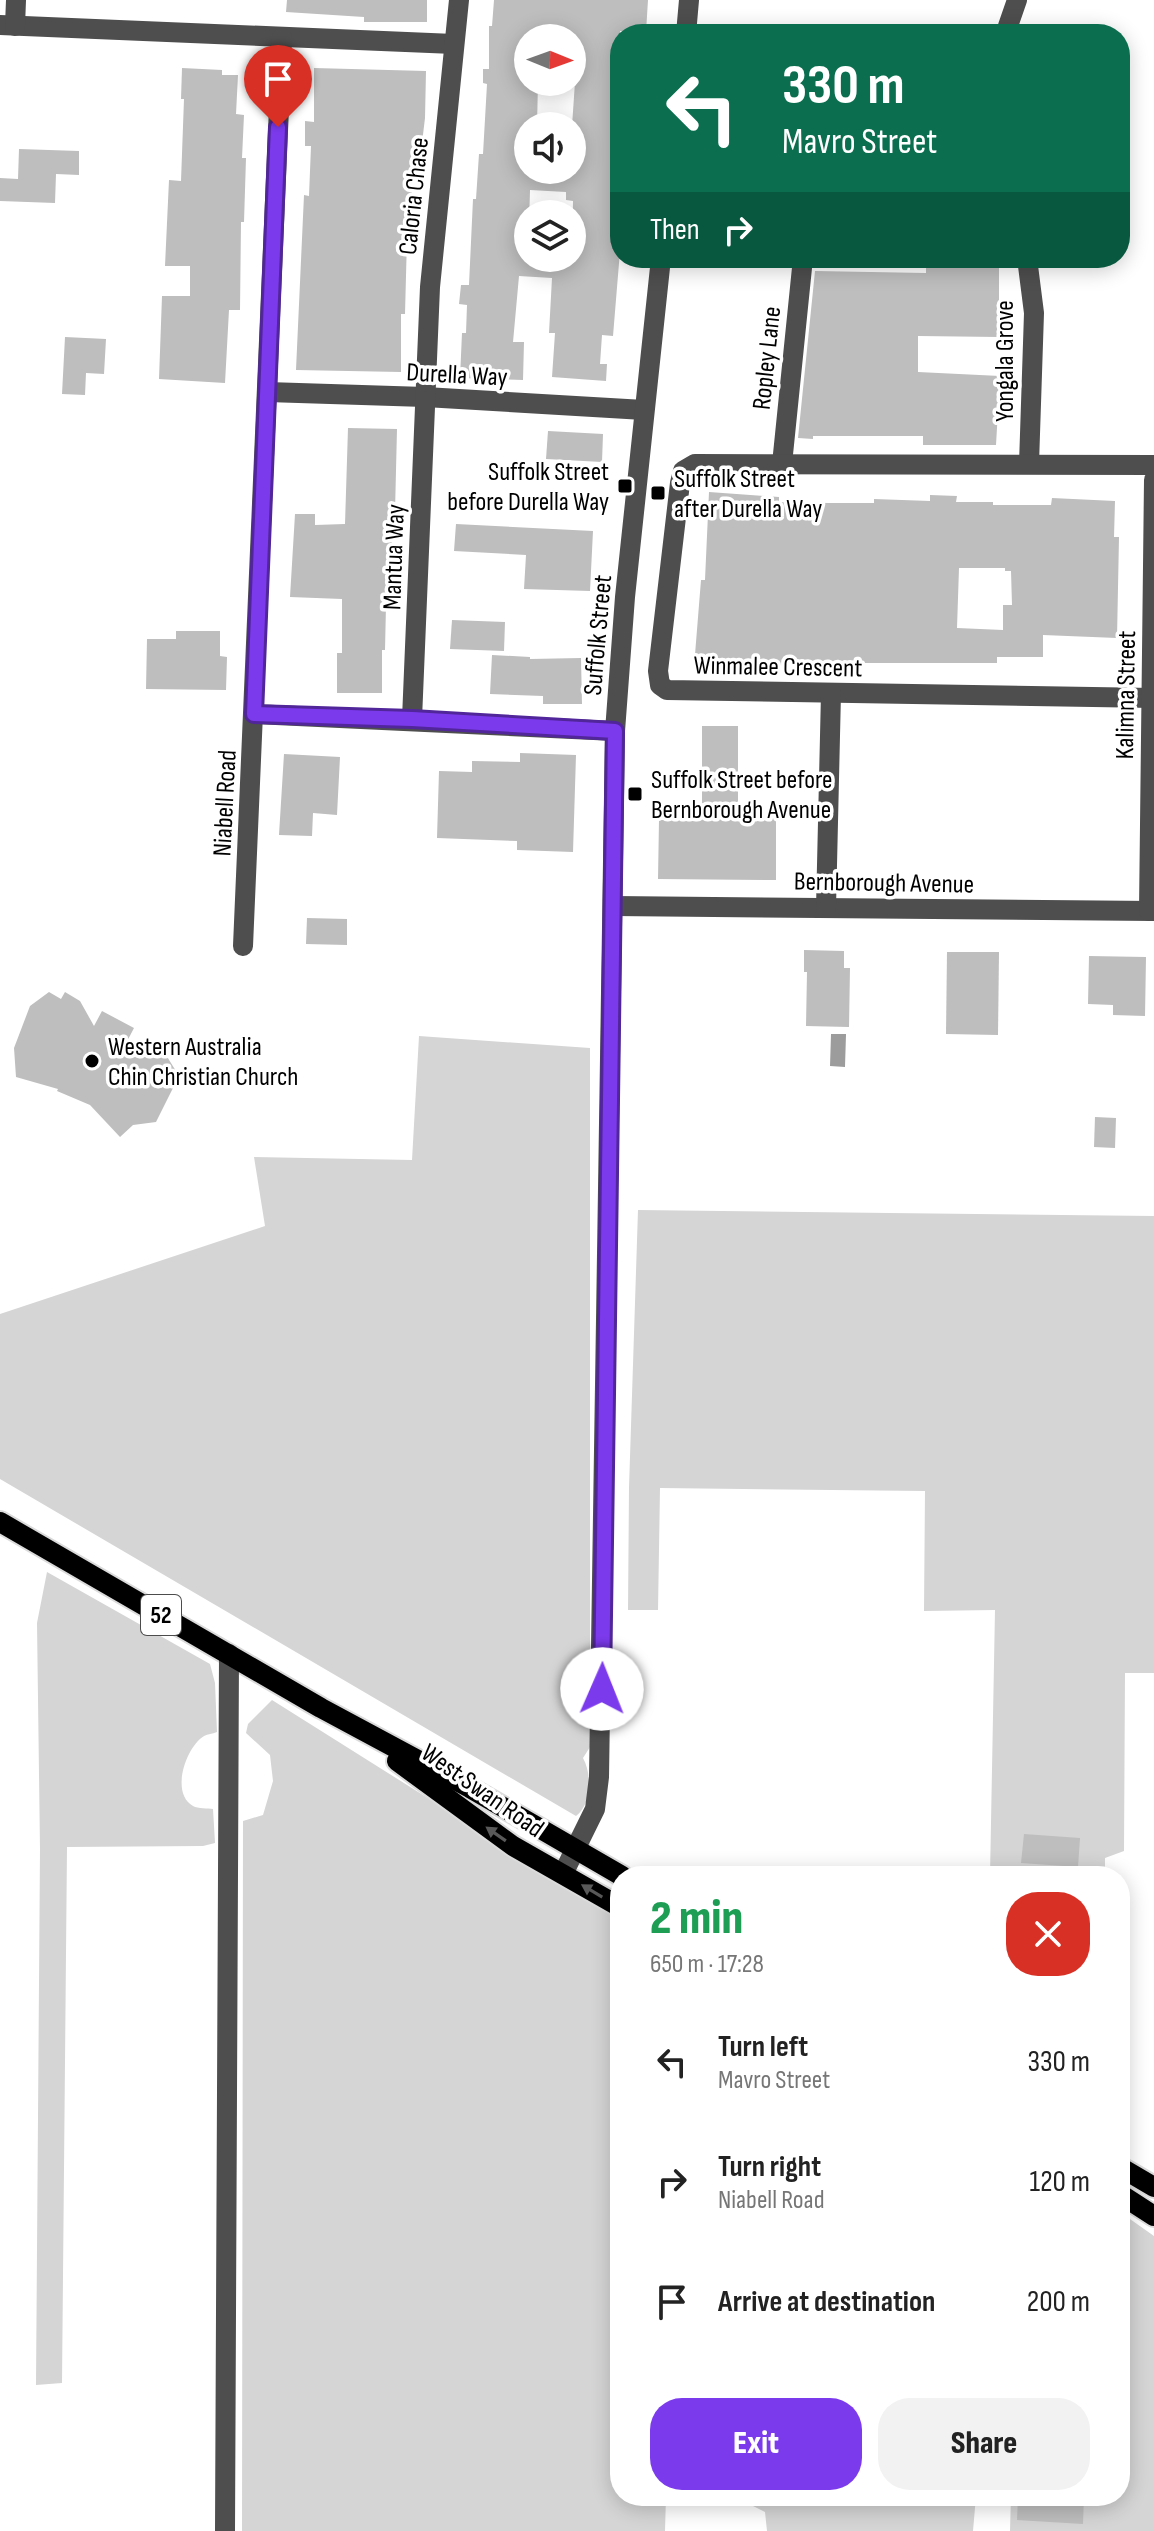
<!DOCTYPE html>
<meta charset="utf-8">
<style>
body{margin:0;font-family:"Sofia Sans Condensed",sans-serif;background:#f2f2f2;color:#222;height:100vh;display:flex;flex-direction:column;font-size:30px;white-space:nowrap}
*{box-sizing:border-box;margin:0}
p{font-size:26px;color:#767676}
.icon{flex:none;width:44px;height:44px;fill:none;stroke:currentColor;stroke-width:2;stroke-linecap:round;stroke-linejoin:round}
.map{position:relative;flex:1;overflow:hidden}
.sheet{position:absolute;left:610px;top:1866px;width:520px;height:640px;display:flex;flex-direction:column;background:#fff;border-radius:32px;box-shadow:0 4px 20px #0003}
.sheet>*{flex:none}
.banner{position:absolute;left:610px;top:24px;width:520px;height:244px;border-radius:32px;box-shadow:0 4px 20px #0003;background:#0b6e4f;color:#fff;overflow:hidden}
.needle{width:52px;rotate:91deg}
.buttons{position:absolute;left:514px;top:24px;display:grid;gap:16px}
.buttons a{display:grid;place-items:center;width:72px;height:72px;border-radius:50%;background:#fff;box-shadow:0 4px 20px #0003;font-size:40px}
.pin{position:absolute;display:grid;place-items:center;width:68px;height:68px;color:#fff;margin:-82px -34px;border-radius:50% 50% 50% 0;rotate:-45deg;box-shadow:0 0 8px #0007}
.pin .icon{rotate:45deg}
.me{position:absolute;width:88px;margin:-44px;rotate:1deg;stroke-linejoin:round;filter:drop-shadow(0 0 6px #0008)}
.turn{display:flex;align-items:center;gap:28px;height:168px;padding:0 40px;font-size:36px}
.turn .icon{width:104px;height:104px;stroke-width:2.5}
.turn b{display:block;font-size:56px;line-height:68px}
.then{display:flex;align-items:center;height:76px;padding:0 40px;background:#0003;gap:16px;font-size:30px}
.round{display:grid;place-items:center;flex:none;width:84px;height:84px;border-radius:32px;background:#f2f2f2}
.overview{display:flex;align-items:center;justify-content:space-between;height:136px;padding:0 40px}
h1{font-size:48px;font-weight:800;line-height:60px;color:#1e9e55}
.button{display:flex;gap:16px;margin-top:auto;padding:16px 40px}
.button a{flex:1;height:92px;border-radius:32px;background:#7c3aed;color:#fff;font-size:32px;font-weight:800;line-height:92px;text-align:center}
.button a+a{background:#f2f2f2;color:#222}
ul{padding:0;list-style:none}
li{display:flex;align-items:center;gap:24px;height:120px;padding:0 40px}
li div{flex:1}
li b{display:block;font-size:30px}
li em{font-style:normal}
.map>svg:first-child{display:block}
.green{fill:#d5d5d5}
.water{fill:#9c9c9c}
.building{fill:#bebebe;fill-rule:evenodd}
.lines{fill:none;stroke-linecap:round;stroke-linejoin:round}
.major-casing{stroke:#dbdbdb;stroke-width:24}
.minor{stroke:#4e4e4e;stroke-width:20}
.major{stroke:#000;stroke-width:20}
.oneway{fill:#595959}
.route-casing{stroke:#51269a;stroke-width:20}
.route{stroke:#7c3aed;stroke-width:14}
.poi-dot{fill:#000;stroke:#fff;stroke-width:3}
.labels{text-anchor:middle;stroke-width:7;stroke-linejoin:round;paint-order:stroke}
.shield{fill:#fff;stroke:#4c4c4c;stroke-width:2}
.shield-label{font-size:24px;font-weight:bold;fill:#000}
.street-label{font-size:26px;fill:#000;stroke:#fff}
.poi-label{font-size:26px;fill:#000;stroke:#fff;text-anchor:start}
</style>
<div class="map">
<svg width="1154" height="2531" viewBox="0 0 1154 2531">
<rect width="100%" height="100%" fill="#fff"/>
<g class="green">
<path d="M419 1036 590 1048V1747L583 1758C592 1774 592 1804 576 1816L0 1479V1314L265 1226 254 1157 412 1160Z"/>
<path d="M638 1210 1154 1216V1673H1125L1124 1851 1105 1858V1876H990L995 1610 924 1611 925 1491 660 1488 658 1610H628L629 1488Z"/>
<path d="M47 1572 210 1664 215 1683 217 1732C212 1734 208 1734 204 1736 186 1747 170 1793 193 1806 198 1809 208 1808 213 1809L215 1843 203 1846 67 1847 62 2383 36 2385 40 1849 37 1623Z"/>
<path d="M272 1700 620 1919V2496H666L665 2531H242L243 1821 263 1815 273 1781 270 1755 246 1733 248 1724Z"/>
<path d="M1120 2212 1154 2236V2531H1010L1011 2496H1120Z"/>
<path d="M711 2496H976L973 2531H767L765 2512 747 2503H725Z"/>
</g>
<path class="water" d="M831 1034H846L845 1067 830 1066Z"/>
<g class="building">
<path d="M287 0H427V22H364V17L286 12Z"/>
<path d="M494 0H648L646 32 620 31V251L613 336 602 335 600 364H607L606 381 552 377 555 333H549L552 278 519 276 513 342H524L523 380 460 378 462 333H466L467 305 459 304 461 285H469L473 199H476L479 154H483L487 84 483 83V69H489V26H492ZM528 38H578L572 126H574L572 170H528V126H537L538 82H528ZM530 190 566 192V200L573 201 572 258H528Z"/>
<path d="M182 68 222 70V75H238L236 114 244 115 242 158H246L244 222H241L240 310H229L225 383 159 379 162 296H190V266H165L169 180 181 181 184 99H181Z"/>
<path d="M314 68 426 71 425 118 422 143 415 142 409 238H407L405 314H401V372L296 370 304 195 309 196 311 146H305V121L314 122Z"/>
<path d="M19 149 79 151V175L56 174 55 203 0 201V178L18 179Z"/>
<path d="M926 264H999V337L918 336V372L1000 376 996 445H923V436H813V439L798 438 815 271 926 273Z"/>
<path d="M65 337 106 339 104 374 86 373 85 395 62 394Z"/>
<path d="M348 428 397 429 395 512H391L392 554 389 605H386L385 650H382V693H337V653H342V599L290 597 295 514H315V525L345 524Z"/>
<path d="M548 431 603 434 602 462 546 459Z"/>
<path d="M709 492 779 497V502L829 503H874V499L930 501V495L957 496 956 502H993V505H1051L1052 498 1115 501 1114 537H1119L1117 638 1043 635V657H997V663H820V667L760 665V671L694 667 701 580H705ZM959 568H1005V571H1011L1012 605H1003V630L957 628Z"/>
<path d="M456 524 593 531 590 591 524 589 526 555 454 551Z"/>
<path d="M452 620 505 622 504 651 450 649Z"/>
<path d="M176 631H220V656L227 657 226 690 146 689 147 639H176Z"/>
<path d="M492 655 530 657V659L581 658 582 704H543V696L490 694Z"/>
<path d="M702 726H738V815H776V880L658 879 659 820H700V809H702Z"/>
<path d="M520 753 576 755 573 852 517 850V841L437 838 439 771 472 772V761L520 762Z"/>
<path d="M284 754 340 757 337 815 313 813 312 836 279 835Z"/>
<path d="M307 918 347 919V945L306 944Z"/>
<path d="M804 950 844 951V968H850L849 1027 806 1026 807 972H804Z"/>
<path d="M947 952H999L998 1035 946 1034Z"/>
<path d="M1089 956 1146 957 1145 1016 1113 1015V1005L1088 1004Z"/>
<path d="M49 992 61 999 65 992 80 1001 94 1026 102 1011 134 1028 122 1051 166 1055 179 1076 156 1122 133 1125 120 1137 90 1105 57 1091 58 1089 16 1077 14 1048 30 1006Z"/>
<path d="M1095 1117 1116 1118 1115 1148 1094 1147Z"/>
<path d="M1024 1834 1080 1838 1078 1867 1021 1863Z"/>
<path d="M1037 2496H1084L1083 2524 1017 2520 1018 2497 1037 2499Z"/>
</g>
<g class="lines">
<defs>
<g id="major">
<path d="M0 1522 321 1708 470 1788 622 1876"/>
<path d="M397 1761 513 1846 620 1907"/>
<path d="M1120 2167 1154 2187"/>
<path d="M1120 2194 1154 2216"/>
</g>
</defs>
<use href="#major" class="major-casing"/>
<g class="minor">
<path d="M0 25 454 44"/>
<path d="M15 26 16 0"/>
<path d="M686 34 689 0"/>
<path d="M1009 34 1008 26 1017 0"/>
<path d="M1027 258 1034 313 1029 464"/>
<path d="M267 392 425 397 644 410"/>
<path d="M782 464 803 258"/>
<path d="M1154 465 695 464 683 471 680 483 658 671 660 685 667 690 1154 698"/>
<path d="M254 714 615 731"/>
<path d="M412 719 430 287 459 0"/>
<path d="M613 906 1154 911"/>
<path d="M826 908 831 693"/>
<path d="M1149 911 1154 480"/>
<path d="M243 946 282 38"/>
<path d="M563 1874 595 1809 599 1777 615 731 625 597 661 258"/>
<path d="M225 2531 229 1654"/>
</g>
<use href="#major" class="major"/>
</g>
<defs><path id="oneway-solid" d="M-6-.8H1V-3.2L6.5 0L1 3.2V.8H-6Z" transform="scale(2)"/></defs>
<g class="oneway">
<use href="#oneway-solid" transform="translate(496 1834) rotate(-145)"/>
<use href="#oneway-solid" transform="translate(592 1891) rotate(-149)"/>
</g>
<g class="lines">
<defs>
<path id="route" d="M278 127 254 714 412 719 615 731 602 1689"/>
</defs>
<use href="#route" class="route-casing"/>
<use href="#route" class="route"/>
</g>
<g class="poi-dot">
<rect x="617" y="478" width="16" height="16" rx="4"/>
<rect x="650" y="485" width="16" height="16" rx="4"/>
<rect x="627" y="786" width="16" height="16" rx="4"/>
<circle cx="92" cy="1061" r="8"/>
</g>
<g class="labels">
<rect class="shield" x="141" y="1595" width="40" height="40" rx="6"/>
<g class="shield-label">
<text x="161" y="1623">52</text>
</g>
<g class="street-label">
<text transform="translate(413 196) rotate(-84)" y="9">Caloria Chase</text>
<text transform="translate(766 358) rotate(-84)" y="9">Ropley Lane</text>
<text transform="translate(1004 361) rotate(-90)" y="9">Yongala Grove</text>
<text transform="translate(457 374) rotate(3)" y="9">Durella Way</text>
<text transform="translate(393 557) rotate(-88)" y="9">Mantua Way</text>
<text transform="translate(597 635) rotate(-85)" y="9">Suffolk Street</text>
<text transform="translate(778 666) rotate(1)" y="9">Winmalee Crescent</text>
<text transform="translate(1125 695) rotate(-89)" y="9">Kalimna Street</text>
<text transform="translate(224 803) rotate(-87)" y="9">Niabell Road</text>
<text transform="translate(884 882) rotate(1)" y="9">Bernborough Avenue</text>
<text transform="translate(483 1790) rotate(35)" y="9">West Swan Road</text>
</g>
<g class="poi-label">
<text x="609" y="480" text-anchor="end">Suffolk Street<tspan x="609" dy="30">before Durella Way</tspan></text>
<text x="674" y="487">Suffolk Street<tspan x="674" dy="30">after Durella Way</tspan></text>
<text x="651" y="788">Suffolk Street before<tspan x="651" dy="30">Bernborough Avenue</tspan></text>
<text x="108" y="1055">Western Australia<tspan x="108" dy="30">Chin Christian Church</tspan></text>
</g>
</g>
</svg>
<div class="buttons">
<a><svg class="needle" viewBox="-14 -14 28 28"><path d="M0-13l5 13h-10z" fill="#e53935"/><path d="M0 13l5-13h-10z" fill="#767676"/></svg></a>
<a><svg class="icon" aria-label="sound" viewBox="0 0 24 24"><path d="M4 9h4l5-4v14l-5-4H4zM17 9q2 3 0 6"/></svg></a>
<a><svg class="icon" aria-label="layers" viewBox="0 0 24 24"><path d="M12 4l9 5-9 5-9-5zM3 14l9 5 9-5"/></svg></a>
</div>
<div class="pin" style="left:278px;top:127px;background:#d93025"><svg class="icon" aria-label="arrive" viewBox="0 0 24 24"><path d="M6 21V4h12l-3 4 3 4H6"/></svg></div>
<svg class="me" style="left:602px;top:1689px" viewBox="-20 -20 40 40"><circle r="19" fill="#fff"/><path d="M0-13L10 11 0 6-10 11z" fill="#7c3aed"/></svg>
<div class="banner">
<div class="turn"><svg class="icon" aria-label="left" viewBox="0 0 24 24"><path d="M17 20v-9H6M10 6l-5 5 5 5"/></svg><div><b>330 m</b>Mavro Street</div></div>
<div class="then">Then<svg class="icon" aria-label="right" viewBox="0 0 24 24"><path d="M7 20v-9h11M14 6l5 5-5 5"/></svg></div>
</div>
<section class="sheet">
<div class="overview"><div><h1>2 min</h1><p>650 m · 17:28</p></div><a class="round" style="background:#d93025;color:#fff"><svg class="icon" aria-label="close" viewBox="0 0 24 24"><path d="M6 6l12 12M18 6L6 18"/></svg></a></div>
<ul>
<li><svg class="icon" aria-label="left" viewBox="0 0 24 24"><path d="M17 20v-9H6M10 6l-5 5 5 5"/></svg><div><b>Turn left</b><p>Mavro Street</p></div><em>330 m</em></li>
<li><svg class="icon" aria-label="right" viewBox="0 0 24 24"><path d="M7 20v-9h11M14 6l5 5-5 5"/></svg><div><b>Turn right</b><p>Niabell Road</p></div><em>120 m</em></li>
<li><svg class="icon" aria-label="arrive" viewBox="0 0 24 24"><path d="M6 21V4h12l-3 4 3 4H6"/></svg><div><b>Arrive at destination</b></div><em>200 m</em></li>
</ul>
<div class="button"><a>Exit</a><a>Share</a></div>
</section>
</div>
